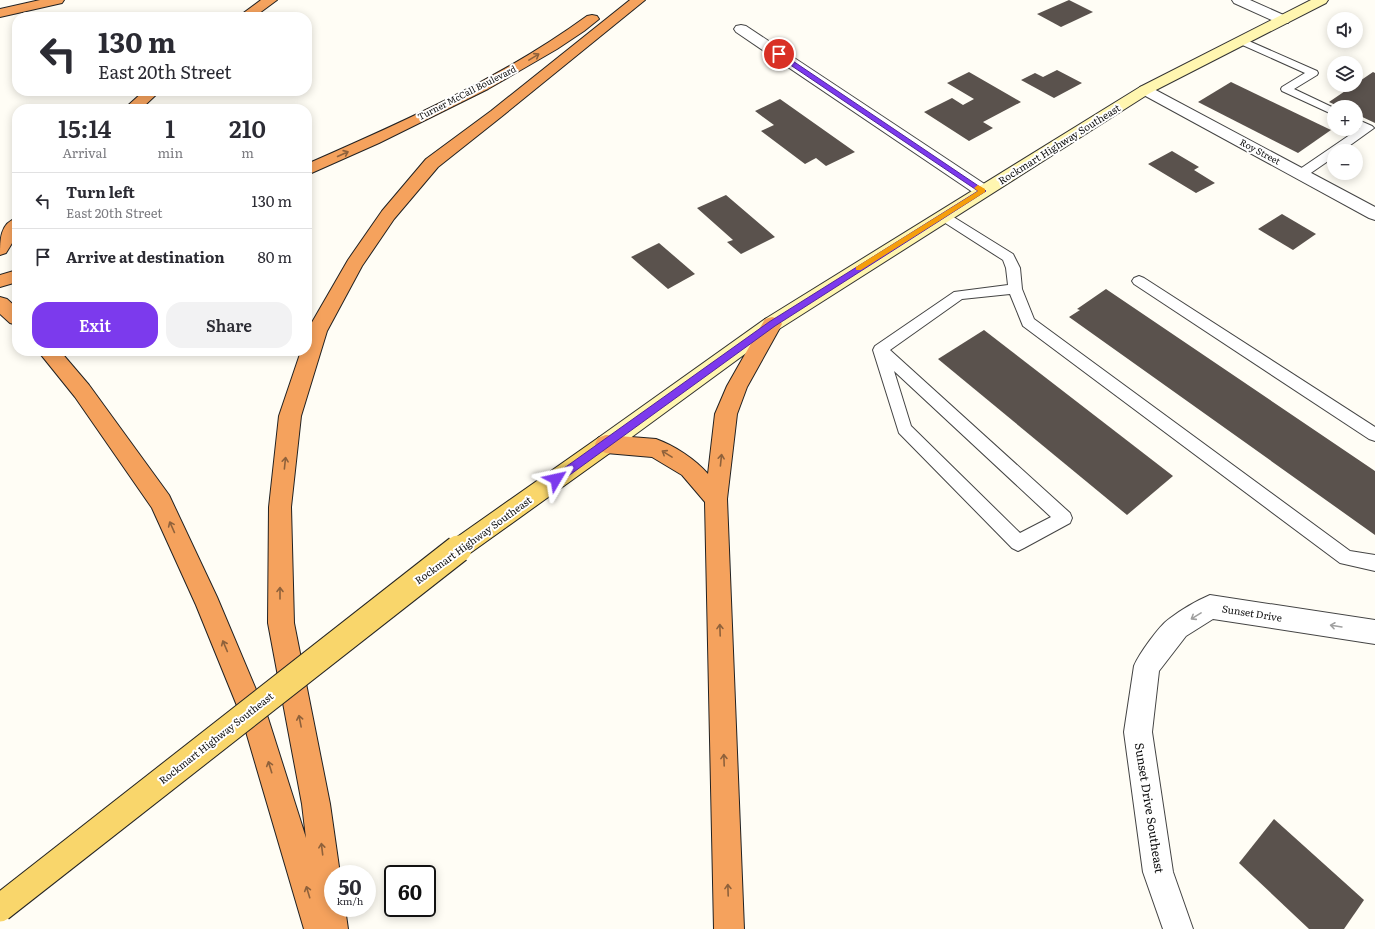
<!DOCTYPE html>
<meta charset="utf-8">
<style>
body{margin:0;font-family:Literata,serif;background:#f2f2f3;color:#2b2b33;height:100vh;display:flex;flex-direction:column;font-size:15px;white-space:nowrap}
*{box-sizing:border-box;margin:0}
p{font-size:13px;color:#7c7c81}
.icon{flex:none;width:22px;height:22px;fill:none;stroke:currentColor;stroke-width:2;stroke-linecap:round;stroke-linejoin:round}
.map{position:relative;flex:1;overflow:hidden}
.sheet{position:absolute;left:12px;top:104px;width:300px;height:252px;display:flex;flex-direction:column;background:#fff;border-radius:16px;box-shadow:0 2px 10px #0003}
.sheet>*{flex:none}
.top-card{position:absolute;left:12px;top:12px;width:300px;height:84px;border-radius:16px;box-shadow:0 2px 10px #0003;background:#fff;color:#2b2b33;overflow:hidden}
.controls{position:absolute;left:1327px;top:12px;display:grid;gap:8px}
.controls a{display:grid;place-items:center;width:36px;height:36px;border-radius:50%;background:#fff;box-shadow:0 2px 10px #0003;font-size:20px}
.speed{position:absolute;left:324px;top:865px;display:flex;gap:8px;font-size:20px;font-weight:700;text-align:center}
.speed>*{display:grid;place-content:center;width:52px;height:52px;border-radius:50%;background:#fff;box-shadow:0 2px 10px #0003;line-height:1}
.speed small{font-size:10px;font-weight:400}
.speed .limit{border:2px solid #111;border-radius:6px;background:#fff;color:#111}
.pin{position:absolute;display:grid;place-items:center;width:34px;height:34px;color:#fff;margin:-17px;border:2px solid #fff;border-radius:50%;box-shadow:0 1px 4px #0007}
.me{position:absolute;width:44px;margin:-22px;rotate:54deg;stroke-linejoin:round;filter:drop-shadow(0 0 3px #0008)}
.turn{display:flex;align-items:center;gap:14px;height:84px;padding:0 20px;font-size:18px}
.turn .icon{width:52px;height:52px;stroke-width:2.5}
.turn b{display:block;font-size:28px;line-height:34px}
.eta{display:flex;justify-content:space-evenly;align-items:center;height:68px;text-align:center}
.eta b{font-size:24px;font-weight:600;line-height:28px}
.cta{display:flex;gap:8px;margin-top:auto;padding:8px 20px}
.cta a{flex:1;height:46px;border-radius:16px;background:#7c3aed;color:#fff;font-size:16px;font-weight:600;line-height:46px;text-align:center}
.cta a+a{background:#f2f2f3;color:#2b2b33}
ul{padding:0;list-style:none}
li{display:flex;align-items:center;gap:12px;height:56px;padding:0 20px;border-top:1px solid #e1e1e2}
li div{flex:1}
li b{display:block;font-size:15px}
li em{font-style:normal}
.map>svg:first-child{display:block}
.building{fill:#5a524d}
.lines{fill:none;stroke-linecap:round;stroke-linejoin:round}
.lane-casing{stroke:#444;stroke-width:2}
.street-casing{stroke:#444;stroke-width:2}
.secondary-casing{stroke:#333;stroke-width:2}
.primary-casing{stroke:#222;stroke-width:2}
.highway-casing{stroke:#222;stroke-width:2}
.lane{fill:#fff;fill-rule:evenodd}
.street{fill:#fff;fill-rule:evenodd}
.secondary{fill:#fff6b0;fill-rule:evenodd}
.primary{fill:#f9d66b;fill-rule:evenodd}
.highway{fill:#f5a25d;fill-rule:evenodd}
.primary-bridge-casing{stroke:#222;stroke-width:29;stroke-linecap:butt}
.primary-bridge{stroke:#f9d66b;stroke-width:27}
.oneway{stroke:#8e613b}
.oneway2{stroke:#a0a0a0}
.route{fill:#7c3aed;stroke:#51269a}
.slow{fill:#f59e0b}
.labels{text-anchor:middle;stroke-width:4;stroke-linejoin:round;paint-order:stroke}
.far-street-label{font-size:9px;fill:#111;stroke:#fff}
.street-label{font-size:10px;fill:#111;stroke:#fff}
.near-street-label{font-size:12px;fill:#111;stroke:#fff}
</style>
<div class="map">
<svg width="1375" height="929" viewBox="0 0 1375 929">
<rect width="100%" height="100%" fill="#fffdf5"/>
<g class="building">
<path d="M1069 0 1093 12 1061 27 1037 14Z"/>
<path d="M1057 70 1082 83 1054 98 1021 80 1035 73 1043 77Z"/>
<path d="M969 72 1021 102 983 122 993 128 969 141 924 112 952 98 963 105 974 99 947 83Z"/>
<path d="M1373 72 1375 73V123L1356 114V107H1340L1329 102Z"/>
<path d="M1231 82 1331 130 1298 153 1198 102Z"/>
<path d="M780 99 855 152 826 166 816 158 805 164 761 131 774 125 755 111Z"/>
<path d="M1172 151 1199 167 1194 170 1215 183 1196 193 1148 164Z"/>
<path d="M726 195 775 237 741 254 727 242 733 240 697 208Z"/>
<path d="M1282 214 1316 234 1293 250 1258 229Z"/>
<path d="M659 243 695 274 668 289 631 257Z"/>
<path d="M1106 289 1375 471V535L1069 317 1080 310 1077 309Z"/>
<path d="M984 330 1173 476 1127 515 938 359Z"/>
<path d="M1274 819 1364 900 1344 929H1309L1239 863Z"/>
</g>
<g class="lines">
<defs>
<g id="lane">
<path d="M1242 38 1317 71 1318 73 1317 75 1294 89 1334 108V115L1282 91 1281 89 1282 87 1305 73 1238 43 1237 41Z"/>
<path d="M1356 119 1372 126 1374 128 1342 151H1334V157L1305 177H1297L1295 174 1297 171 1360 128 1356 126Z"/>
<path d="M943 212 947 213 1013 254 1020 268 1022 289 1034 319 1350 551 1375 555V571L1340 563 1023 326 1010 294 962 299 890 350 1070 513 1072 518 1070 523 1024 548 1018 551 1012 548 899 433 873 350 875 346 954 292 1008 285 1006 268 1003 260 939 219 937 216 939 213ZM894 371 1051 517 1020 533 911 426Z"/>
<path d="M1139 276 1144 278 1375 427V441L1369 439 1134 284 1132 281 1134 278Z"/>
</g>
<g id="street">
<path d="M1232 0H1250L1288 17 1290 20 1288 23H1278L1234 3Z"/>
<path d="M741 25 746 26 989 187 991 191 989 195 983 196 977 195 736 32 734 29 736 26Z"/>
<path d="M1145 86 1150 87 1375 207V220L1369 218 1140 93 1138 90 1140 87Z"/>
<path d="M1210 595 1375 620V644L1213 619 1186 636 1159 671 1152 732 1173 872 1193 929H1163L1143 872 1124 732 1134 666C1139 654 1159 626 1169 619 1181 610 1196 601 1210 595Z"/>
</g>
<path id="secondary" d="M1311 0H1328L1326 3 1150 93 779 329 614 450 606 453 598 450 595 444 598 438 765 319 1140 87Z"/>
<path id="primary" d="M606 435 614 438 617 444 614 450 466 556 458 560 450 556 446 549 450 542 598 438Z"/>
<g id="highway">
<path d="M40 0H64L62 3 0 17V9Z"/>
<path d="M261 0H277L254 17H238Z"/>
<path d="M630 0H645L501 117 438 167 394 219 362 266 327 331 301 416 291 507 294 623 330 804 340 874H333V908H345L348 929H304L242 718 196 605 152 508 75 397 38 351H60L89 385 169 495 217 597 268 718 306 838 302 804 268 623 269 507 279 416 301 351H307V331L348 260 382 211 426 159 491 111Z"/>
<path d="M592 15 597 16 599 19 584 31 557 49 488 89 379 143 307 175V164C403 122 502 78 587 16Z"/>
<path d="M144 91H160L141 109H124Z"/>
<path d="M17 218V235L6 253 0 255C0 240 0 223 17 218Z"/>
<path d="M17 270V282L0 287V275Z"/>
<path d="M0 297 7 299 17 308V325L10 323 0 314Z"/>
<path d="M772 317 779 319 782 324 747 387 737 414 727 499 744 929H714L705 502 682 475 652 457 606 453 598 450 595 444 598 438 606 435 656 439C675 446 695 459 708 474L715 414 727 386 765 319Z"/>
</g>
</defs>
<use href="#lane" class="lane-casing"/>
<use href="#street" class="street-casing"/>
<use href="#secondary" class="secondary-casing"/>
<use href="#primary" class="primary-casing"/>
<use href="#highway" class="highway-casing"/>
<use href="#lane" class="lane"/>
<use href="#street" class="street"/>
<use href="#secondary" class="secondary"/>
<use href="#primary" class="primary"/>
<use href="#highway" class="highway"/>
<defs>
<path id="primary-bridge" d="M0 908 458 549"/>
</defs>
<use href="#primary-bridge" class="primary-bridge-casing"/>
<use href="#primary-bridge" class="primary-bridge"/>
</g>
<defs><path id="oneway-shaft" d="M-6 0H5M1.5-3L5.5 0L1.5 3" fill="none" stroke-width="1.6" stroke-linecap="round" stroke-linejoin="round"/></defs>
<g class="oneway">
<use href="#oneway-shaft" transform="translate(534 57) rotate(-31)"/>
<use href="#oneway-shaft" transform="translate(343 154) rotate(-24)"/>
<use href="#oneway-shaft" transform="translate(667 454) rotate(-148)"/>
<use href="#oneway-shaft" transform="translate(721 460) rotate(-84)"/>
<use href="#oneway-shaft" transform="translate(285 463) rotate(-84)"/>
<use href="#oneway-shaft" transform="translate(172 527) rotate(-114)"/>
<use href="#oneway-shaft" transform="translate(280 593) rotate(-90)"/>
<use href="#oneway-shaft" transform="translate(720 630) rotate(-92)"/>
<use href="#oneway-shaft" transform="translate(225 646) rotate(-113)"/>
<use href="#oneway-shaft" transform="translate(300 721) rotate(-101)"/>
<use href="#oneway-shaft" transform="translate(724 760) rotate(-92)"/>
<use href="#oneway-shaft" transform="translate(270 767) rotate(-107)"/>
<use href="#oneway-shaft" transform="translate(322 849) rotate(-97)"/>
<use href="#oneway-shaft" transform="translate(728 890) rotate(-92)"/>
<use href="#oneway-shaft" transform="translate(308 892) rotate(-107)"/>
</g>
<g class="oneway2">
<use href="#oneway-shaft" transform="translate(1196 616) rotate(148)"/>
<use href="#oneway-shaft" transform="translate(1336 626) rotate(-171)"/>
</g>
<path class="route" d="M777 53H781L986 191 775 326 560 482H553L552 479 553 476 769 322 978 191 777 56Z"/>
<path class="slow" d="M978 185 985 189V192L861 270H856V267L978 191 974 188Z"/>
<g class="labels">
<g class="far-street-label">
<text transform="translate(467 93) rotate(-27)" y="3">Turner McCall Boulevard</text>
<text transform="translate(1260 152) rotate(28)" y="3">Roy Street</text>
</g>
<g class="street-label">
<text transform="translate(1059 144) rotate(-32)" y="4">Rockmart Highway Southeast</text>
<text transform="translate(473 540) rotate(-36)" y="4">Rockmart Highway Southeast</text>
<text transform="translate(1252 613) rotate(9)" y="4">Sunset Drive</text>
<text transform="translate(216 738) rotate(-38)" y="4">Rockmart Highway Southeast</text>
</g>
<g class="near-street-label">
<text transform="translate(1149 808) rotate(81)" y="4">Sunset Drive Southeast</text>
</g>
</g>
</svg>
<div class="controls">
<a><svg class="icon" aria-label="sound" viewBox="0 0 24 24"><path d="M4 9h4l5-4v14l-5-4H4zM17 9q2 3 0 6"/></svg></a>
<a><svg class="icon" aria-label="layers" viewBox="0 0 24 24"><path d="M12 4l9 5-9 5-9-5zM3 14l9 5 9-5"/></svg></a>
<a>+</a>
<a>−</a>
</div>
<div class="speed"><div>50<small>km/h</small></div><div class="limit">60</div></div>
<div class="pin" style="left:779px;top:54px;background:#d93025"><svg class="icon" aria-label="arrive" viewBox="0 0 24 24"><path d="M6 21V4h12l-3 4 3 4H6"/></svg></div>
<svg class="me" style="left:556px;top:479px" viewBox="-20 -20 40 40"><path d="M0-17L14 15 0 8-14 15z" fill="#7c3aed" stroke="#fff" stroke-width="4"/></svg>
<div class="top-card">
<div class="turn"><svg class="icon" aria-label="left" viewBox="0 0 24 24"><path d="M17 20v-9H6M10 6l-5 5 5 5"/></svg><div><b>130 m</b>East 20th Street</div></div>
</div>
<section class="sheet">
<div class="eta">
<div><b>15:14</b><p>Arrival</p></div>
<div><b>1</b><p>min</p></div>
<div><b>210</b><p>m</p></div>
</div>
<ul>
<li><svg class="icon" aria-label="left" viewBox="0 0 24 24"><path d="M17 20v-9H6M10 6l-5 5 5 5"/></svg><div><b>Turn left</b><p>East 20th Street</p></div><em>130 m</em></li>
<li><svg class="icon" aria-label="arrive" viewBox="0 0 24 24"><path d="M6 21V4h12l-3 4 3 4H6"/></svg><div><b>Arrive at destination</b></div><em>80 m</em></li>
</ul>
<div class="cta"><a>Exit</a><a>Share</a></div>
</section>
</div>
